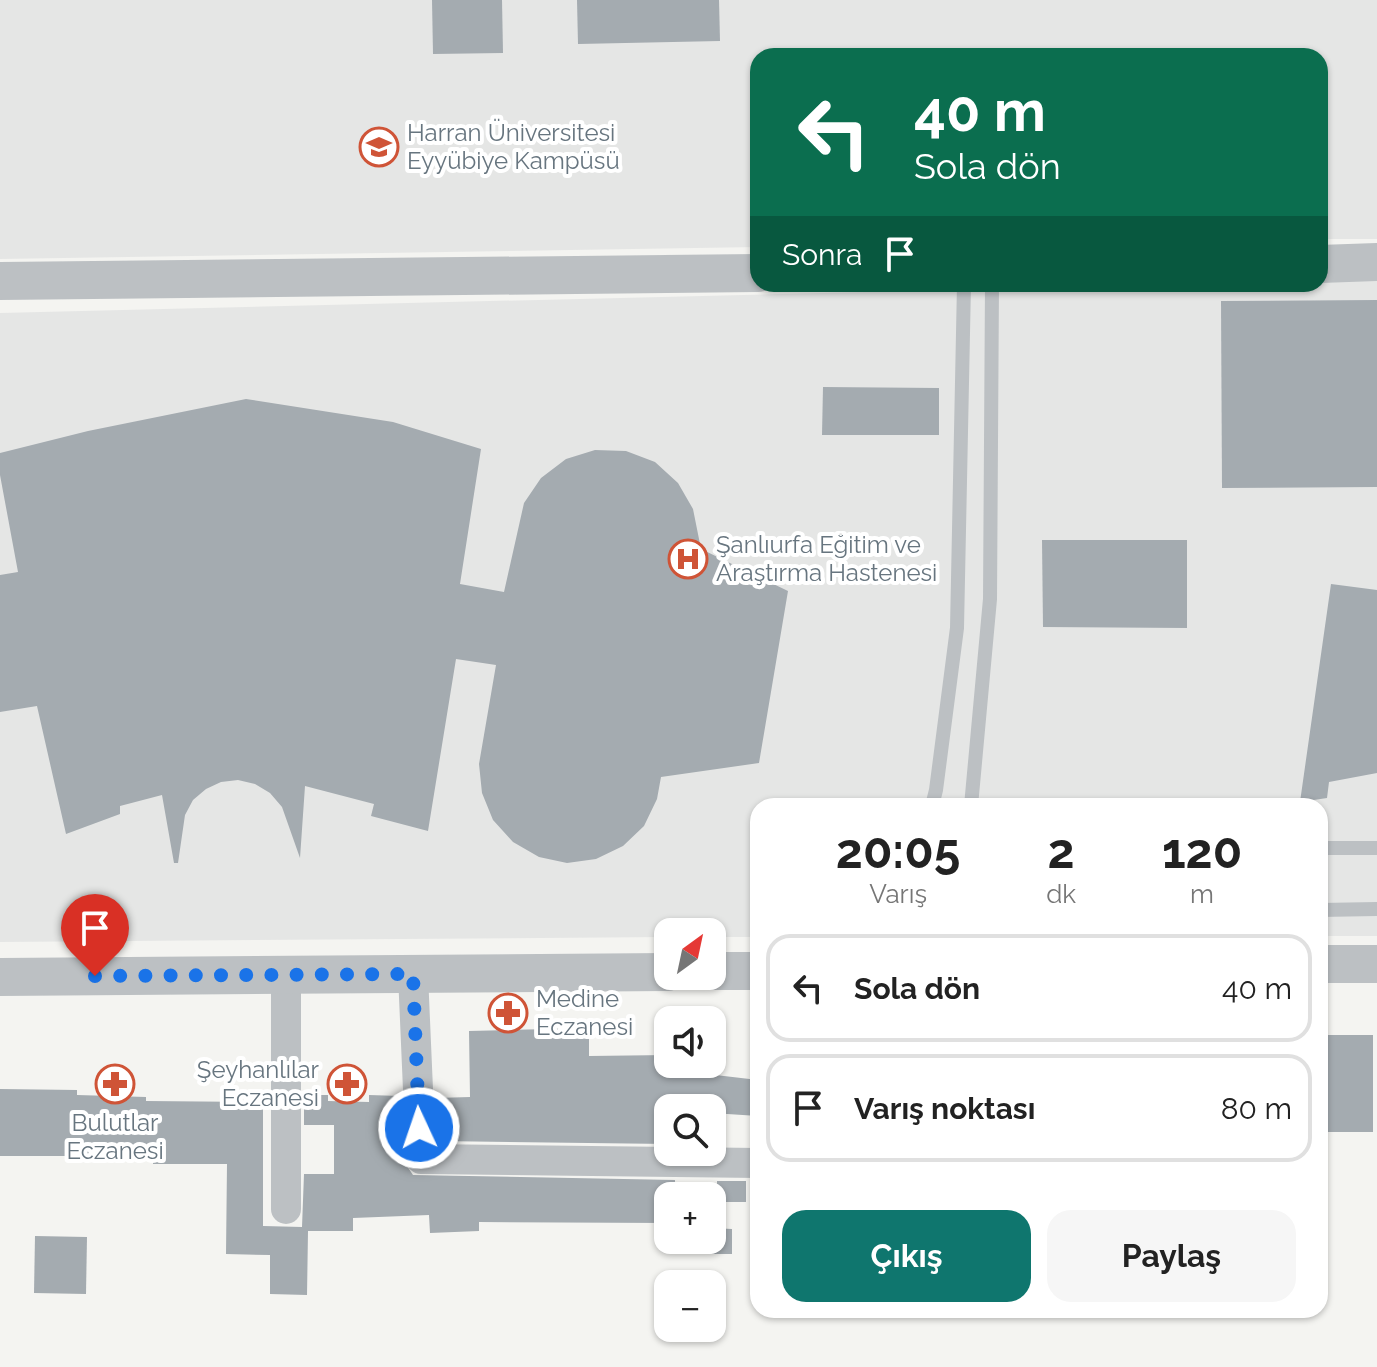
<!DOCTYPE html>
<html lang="tr">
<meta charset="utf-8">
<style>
body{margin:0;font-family:Raleway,sans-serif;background:#f6f6f6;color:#222;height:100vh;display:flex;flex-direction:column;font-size:30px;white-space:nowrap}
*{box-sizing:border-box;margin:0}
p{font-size:26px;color:#767676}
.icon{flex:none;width:44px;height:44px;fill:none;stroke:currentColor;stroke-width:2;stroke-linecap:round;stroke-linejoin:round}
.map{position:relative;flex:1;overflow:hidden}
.side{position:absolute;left:750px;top:798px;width:578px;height:520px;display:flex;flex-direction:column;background:#fff;border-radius:24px;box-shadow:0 2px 6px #0004}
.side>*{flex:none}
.hud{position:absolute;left:750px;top:48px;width:578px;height:244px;border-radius:24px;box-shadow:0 2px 6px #0004;background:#0b6e4f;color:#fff;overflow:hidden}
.needle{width:52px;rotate:33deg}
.buttons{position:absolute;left:654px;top:918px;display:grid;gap:16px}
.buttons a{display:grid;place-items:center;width:72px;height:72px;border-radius:16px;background:#fff;box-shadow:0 2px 6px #0004;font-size:40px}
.pin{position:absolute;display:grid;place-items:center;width:68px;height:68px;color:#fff;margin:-82px -34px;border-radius:50% 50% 50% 0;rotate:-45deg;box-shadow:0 0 8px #0007}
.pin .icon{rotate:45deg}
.me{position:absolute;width:88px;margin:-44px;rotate:357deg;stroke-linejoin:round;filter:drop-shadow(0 0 6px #0008)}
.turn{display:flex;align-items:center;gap:28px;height:168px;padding:0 32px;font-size:36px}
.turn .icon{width:104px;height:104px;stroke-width:2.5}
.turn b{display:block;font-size:56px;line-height:68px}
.then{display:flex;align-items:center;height:76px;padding:0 32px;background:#0003;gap:16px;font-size:30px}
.eta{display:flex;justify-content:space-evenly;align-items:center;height:136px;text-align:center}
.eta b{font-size:48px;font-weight:700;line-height:56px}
.action{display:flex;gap:16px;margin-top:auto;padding:16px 32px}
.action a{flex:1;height:92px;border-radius:24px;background:#0f766e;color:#fff;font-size:32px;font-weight:700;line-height:92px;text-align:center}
.action a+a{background:#f6f6f6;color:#222}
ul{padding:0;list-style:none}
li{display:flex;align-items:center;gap:24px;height:108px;margin:0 16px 12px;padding:0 16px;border:4px solid #e0e0e0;border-radius:24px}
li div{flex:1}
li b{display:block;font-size:30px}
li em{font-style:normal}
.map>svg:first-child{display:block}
.built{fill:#e5e6e5}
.building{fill:#a4abb0}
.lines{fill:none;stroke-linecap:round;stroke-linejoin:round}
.service{stroke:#bcc0c3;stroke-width:14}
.minor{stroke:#bcc0c3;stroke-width:30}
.tertiary{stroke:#bcc0c3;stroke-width:38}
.route{stroke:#1a73e8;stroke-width:14;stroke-dasharray:0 25.2}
.labels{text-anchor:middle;stroke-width:8;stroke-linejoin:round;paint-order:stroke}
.poi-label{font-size:24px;fill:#67757f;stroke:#fff;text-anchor:start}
</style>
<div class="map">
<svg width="1377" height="1367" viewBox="0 0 1377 1367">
<rect width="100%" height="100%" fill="#f4f4f1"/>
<g class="built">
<path d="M0 0H1377V239H1320V56H758V247L0 259Z"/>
<path d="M1377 280V936H1320V806H758V937H712V932H668V937L0 942V313L1192 284H1320V281Z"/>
</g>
<g class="building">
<path d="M432 0H502L503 53 433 54Z"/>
<path d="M577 0H719L720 41 578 44Z"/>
<path d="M1377 300V487L1222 488 1221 301Z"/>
<path d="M823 387 939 388V435H822Z"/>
<path d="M246 399 393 422 481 449 460 584 504 592 524 503 541 478 566 459 595 450 626 451 655 462 678 483 693 509 701 549 788 591 759 763 661 777 657 799 644 826 623 846 596 859 567 863 539 857 513 842 493 820 482 793 479 764 496 665 456 659 428 831 371 816 374 804 305 786 300 858 282 807 270 793 255 784 238 780 221 782 206 789 193 800 185 815 178 863H174L162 795 120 806V814L66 834 37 706 0 712V575L18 572 0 475V453L88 431Z"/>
<path d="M1042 540H1187V628L1043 627Z"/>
<path d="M1331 584 1377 590V773L1329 782 1327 798 1300 802Z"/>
<path d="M589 1028V1056L668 1055V1064H708L707 1074 758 1080V1116L712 1113V1108H668V1144L438 1141 436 1098 470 1097 469 1031Z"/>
<rect x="1320" y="1035" width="53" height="97"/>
<path d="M0 1089 77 1090V1095L146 1097V1101L263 1102V1226L302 1227 304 1174H334V1125H304V1095H328V1101L369 1102V1095L400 1096 403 1160 413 1175 675 1180V1196H668V1223L479 1222V1231L430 1233 429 1215 353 1218V1231H308L307 1295 270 1294V1255L226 1254 227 1164H153V1156H0Z"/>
<rect x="717" y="1181" width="29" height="21"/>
<path d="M712 1228 732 1229V1254H712Z"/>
<path d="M35 1236 87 1237 86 1294 34 1293Z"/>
</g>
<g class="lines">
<g class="service">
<path d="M932 806 936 790 957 628 964 284"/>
<path d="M971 806 990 599 992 284"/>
<path d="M1320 848H1377"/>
<path d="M1320 910 1377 909"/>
</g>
<g class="minor">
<path d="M413 974 421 1159 758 1163"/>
<path d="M286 1209V975"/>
</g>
<g class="tertiary">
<path d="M1320 264 1377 262"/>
<path d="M0 281 758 273"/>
<path d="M1320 964H1377"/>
<path d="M712 971H758"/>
<path d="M0 977 668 972"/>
</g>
</g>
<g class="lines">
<path class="route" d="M95 976 413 974 419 1128"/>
</g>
<defs>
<symbol id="university-ring" viewBox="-11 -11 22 22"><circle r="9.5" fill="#fff" stroke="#cf5437" stroke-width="1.5"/><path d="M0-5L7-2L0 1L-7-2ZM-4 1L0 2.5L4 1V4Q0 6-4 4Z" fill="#cf5437"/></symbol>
<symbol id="hospital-ring" viewBox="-11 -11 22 22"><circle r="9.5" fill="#fff" stroke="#cf5437" stroke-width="1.5"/><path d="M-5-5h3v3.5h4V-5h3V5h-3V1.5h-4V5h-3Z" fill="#cf5437"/></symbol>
<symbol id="pharmacy-ring" viewBox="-11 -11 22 22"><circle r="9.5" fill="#fff" stroke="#cf5437" stroke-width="1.5"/><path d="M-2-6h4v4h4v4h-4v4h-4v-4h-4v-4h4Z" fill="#cf5437"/></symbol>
</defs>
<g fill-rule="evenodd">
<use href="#university-ring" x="357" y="125" width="44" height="44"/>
<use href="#hospital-ring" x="666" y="537" width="44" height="44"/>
<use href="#pharmacy-ring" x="486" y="991" width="44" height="44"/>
<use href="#pharmacy-ring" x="93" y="1062" width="44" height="44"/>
<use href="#pharmacy-ring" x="325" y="1062" width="44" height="44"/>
</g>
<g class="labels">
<g class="poi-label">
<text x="407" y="141">Harran Üniversitesi<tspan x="407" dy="28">Eyyübiye Kampüsü</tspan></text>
<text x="716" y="553">Şanlıurfa Eğitim ve<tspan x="716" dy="28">Araştırma Hastenesi</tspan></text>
<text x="536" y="1007">Medine<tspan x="536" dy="28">Eczanesi</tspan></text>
<text x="319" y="1078" text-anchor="end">Şeyhanlılar<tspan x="319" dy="28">Eczanesi</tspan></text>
<text x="115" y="1131" text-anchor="middle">Bulutlar<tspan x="115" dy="28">Eczanesi</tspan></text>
</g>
</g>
</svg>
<div class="buttons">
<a><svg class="needle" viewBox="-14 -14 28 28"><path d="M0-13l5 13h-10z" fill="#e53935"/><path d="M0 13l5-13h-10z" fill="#767676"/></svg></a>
<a><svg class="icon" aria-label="sound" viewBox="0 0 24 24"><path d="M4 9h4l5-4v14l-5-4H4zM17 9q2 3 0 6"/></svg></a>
<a><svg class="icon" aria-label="search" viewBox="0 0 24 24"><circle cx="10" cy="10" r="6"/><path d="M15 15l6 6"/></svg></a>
<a>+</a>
<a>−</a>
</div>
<div class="pin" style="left:95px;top:976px;background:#d93025"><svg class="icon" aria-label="arrive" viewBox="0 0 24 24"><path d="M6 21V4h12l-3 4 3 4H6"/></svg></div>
<svg class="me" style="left:419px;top:1128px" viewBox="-20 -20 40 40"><circle r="17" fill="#1a73e8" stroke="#fff" stroke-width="3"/><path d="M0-11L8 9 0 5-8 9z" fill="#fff"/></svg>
<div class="hud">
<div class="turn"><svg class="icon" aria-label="left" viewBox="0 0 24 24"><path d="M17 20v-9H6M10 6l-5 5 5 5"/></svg><div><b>40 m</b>Sola dön</div></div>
<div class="then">Sonra<svg class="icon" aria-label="arrive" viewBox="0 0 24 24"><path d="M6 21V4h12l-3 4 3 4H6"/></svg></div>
</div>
<section class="side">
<div class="eta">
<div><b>20:05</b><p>Varış</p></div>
<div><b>2</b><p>dk</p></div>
<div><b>120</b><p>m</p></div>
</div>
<ul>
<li><svg class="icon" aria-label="left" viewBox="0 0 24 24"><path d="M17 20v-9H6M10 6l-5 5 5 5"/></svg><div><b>Sola dön</b></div><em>40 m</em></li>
<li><svg class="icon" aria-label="arrive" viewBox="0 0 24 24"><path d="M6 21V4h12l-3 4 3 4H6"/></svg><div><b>Varış noktası</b></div><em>80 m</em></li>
</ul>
<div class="action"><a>Çıkış</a><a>Paylaş</a></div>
</section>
</div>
